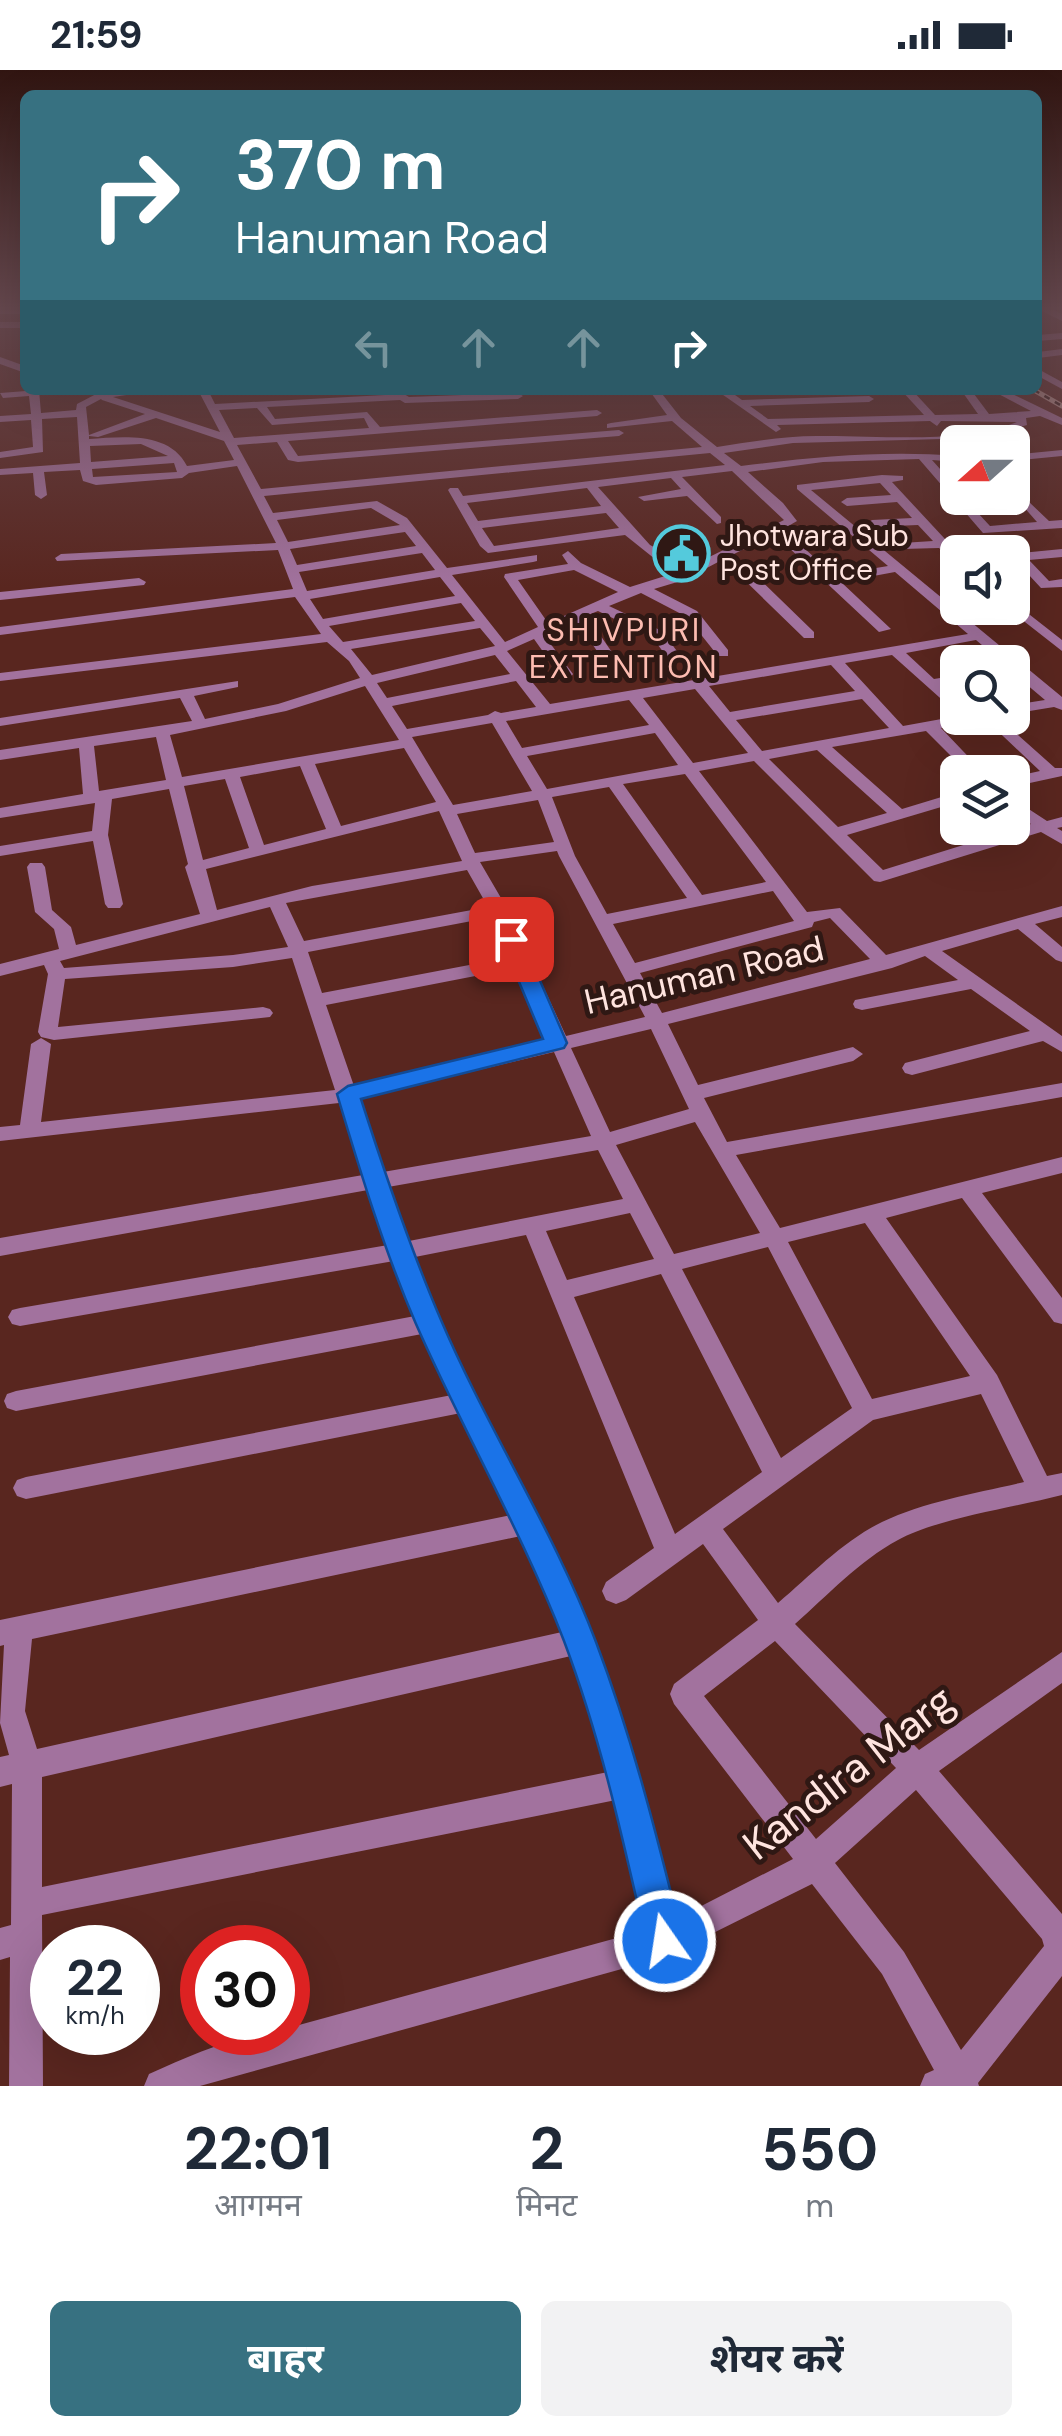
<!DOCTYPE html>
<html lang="hi">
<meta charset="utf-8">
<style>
body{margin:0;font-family:"DM Sans","Noto Sans Devanagari",sans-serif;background:#f2f2f3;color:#1f2937;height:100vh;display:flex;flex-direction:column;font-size:38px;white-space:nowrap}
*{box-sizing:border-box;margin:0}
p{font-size:32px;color:#747a83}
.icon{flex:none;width:55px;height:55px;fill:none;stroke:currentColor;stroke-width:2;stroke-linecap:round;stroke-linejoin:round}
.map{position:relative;height:2016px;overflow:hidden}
.sheet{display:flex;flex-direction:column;background:#fff;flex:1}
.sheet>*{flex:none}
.hud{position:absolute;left:20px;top:20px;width:1022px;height:305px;border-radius:15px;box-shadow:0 10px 40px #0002;background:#377181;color:#fff;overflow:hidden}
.needle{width:65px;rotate:249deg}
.tools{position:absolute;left:940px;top:355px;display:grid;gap:20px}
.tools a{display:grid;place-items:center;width:90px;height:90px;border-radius:15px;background:#fff;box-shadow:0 10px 40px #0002;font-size:50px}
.speed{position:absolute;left:30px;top:1855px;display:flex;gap:20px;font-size:50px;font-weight:700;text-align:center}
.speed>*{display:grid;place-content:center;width:130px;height:130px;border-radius:50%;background:#fff;box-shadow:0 10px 40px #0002;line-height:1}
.speed small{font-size:25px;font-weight:400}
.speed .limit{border:15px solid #d22;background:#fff;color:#111}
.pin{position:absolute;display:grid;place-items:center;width:85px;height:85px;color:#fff;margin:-42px;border-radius:20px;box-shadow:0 5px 15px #0006}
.me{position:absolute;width:110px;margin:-55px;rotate:347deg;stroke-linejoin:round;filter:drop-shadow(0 0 8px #0008)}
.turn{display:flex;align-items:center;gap:35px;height:210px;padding:0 50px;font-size:45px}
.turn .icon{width:130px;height:130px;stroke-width:2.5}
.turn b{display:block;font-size:70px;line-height:85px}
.lanes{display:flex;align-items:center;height:95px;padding:0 50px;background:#0003;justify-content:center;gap:50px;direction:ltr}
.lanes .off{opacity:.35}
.eta{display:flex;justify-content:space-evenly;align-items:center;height:170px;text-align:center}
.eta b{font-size:60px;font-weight:700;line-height:70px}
.action{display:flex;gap:20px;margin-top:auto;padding:20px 50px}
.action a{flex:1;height:115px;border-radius:15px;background:#377181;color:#fff;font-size:40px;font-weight:700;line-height:115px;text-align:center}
.action a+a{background:#f2f2f3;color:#1f2937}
.status{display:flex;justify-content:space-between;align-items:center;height:70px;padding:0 50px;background:#fff;direction:ltr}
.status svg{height:28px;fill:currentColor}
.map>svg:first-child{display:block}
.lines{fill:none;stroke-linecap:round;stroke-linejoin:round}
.minor{fill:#a2729e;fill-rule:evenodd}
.rail-casing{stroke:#c19e98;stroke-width:5}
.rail{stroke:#2f1814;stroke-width:2.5;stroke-dasharray:6;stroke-linecap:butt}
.route{fill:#1a73e8;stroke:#114b97;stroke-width:2.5}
.labels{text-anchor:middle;stroke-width:10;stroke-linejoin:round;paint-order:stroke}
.far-poi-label{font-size:30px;fill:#ffe4df;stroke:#2f1814;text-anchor:start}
.far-quarter-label{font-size:32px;letter-spacing:2.5px;fill:#fdbcb1;stroke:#2f1814}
.street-label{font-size:35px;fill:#ffe4df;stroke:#2f1814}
.near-street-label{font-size:42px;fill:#ffe4df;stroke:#2f1814}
</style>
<div class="status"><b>21:59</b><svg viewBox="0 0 49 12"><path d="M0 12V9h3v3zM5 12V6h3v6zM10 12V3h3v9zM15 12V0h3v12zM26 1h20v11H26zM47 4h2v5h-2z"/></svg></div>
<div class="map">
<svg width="1062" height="2016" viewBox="0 0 1062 2016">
<rect width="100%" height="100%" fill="#59261f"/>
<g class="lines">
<g class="minor">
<path d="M1038 236H1046L1062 244V251L1038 239Z"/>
<rect x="0" y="238" width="25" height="6"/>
<rect x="0" y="252" width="25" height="6"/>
<path d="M1062 263V269L1038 271V265Z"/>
<path d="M1062 279V285L1038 288V282Z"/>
<path d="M0 287 25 296V303L0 294Z"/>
<path d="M1038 299 1062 312V319L1038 306Z"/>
<path d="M39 320 41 343 76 340 77 334 100 322 160 320 113 327 220 362 198 320H208L215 334 404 324 409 327 518 323 523 326 518 329 405 333 400 330 267 337 275 349 367 342 380 357 597 340 602 343 597 346 288 371 298 386 619 360 624 363 619 366 298 392 288 390 277 372 237 375 261 419 702 377 672 351 607 358V354L611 353 667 345 649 320H659L681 348 717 377C751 372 784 366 817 366 878 365 961 375 1017 352L941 351 937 356 930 351 777 355 781 359 776 362 716 320H728L742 330 869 326 874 329 869 332 750 336 768 349 924 345 901 320H912L935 345 978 344 961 320H971L989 344 1031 341 991 320H1004L1062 348V355L1040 346 1026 348 1027 355 980 368 793 373 724 383 741 396C814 387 884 380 958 386V392L932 390 958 419V428H964L990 456 1037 452 1022 435 1028 431 1049 451 1062 450V458L983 463 919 389 823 392 748 402 783 433 797 451 778 462 795 470 834 505 888 496 797 419V415L882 405 903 406V410L892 412 958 483V495L939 478 902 479V473L933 471 918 455 868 457 866 454 872 450 912 448 897 432 847 436 841 432 847 428 891 425 880 413 811 420 1062 627V640L1054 637 1012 644V635L1045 630 1012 602V592H1002L976 570 906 583 934 609 958 605V613L942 616 958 631V644L892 585 845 593 903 656 958 646 979 648 977 651 941 658 983 702H967L926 661 832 677 902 739 958 722V732L847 765 883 800 1031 754 1012 741V728L1047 751 1062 747V757L1057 758 1062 761V774L1041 762 880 812 874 811 754 691 699 701 807 842 840 838 886 885 1062 836V847L1035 854 1062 877V892L1056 890 1018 859 942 881 1062 966V982L1043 971 912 1005 905 1003 902 998 905 993 1030 961 971 919 862 940 855 938 853 934 855 930 958 910 925 886 892 898 668 954 698 1015 853 977 863 984 853 991 704 1028 727 1072 1062 1013V1027L736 1085 780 1158 1062 1087V1103L982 1123 1062 1228V1254L1054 1252 962 1128 886 1148 997 1305 1047 1406 1062 1403V1425C1016 1437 938 1448 898 1470 859 1491 828 1525 795 1554L919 1680 1062 1582V1613L939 1701 1062 1844V1906L978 2013 979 2016H920L925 2004 934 2000 882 1904 812 1814 665 1887 200 2016H144L149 2004C191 1985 241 1962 288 1962V1958L646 1860 616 1730 42 1845 43 2016H9L10 1887 0 1890V1858L11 1855 12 1714 0 1717V1687L9 1685 0 1653 4 1575 0 1576V1550L511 1445 461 1343 26 1429 17 1426 13 1418 17 1410 26 1407 452 1325 422 1264 16 1341 7 1338 4 1331 7 1324 16 1321 415 1246 394 1191 20 1256 12 1254 8 1247 12 1240 20 1238 388 1175 368 1120 0 1186V1168L363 1105 339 1033 0 1071V1057L20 1055 31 974 41 968 51 974 41 1052 335 1020 292 888 233 897 65 909 58 957 263 937 270 939 273 943 270 947 54 970 41 967 38 962 48 904 44 895 0 906V894L59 879 54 859 35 842 27 797 30 793H42L45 797 52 840 71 857 76 875 200 844 185 797 188 794 169 719 112 729 108 765 123 834 120 838H108L105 834 93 771 0 786V776L92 761 95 733 0 748V738L83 724 79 678 0 690V680L192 651 180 628 0 656V648L238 611V617L194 626 205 649 278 634 360 608 349 591 327 572 0 611V603L321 564 295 527 0 565V557L293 519 278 480 57 491 55 488 61 484 276 473 237 396 189 403 182 408 96 415 83 411 80 400 44 402 47 425 41 429 35 425 33 403 0 405V399L80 393 77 347 42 349 43 382 0 388V382L33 377 31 350 0 352V346L31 344 29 326 3 328 0 323ZM101 329 102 330 145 344 89 365 86 337ZM257 338 272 355 364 348 369 358 234 368 219 340ZM156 348 224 371 234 390 187 396C169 361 123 367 89 369V366L98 367ZM141 374 168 386 91 392 90 376ZM710 383 725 395 463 426 458 418H450L448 420 480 476 488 483 625 465 655 489 681 501 630 517 581 493 568 481 562 485 568 494 505 504 504 507 538 557 505 572 452 505 533 492 537 491V485L447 498 407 448 377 431 273 443 264 426ZM174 393 177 402 93 407 92 399ZM732 401 784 450 691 496 650 475 598 417 671 408 681 419 638 427 644 431 687 426 717 454 721 453V447L682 407ZM587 418 601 436 478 451 467 433ZM371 438 400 455 288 472 277 450ZM606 443 619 458 494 476 482 458ZM405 462 416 476 297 495 290 479ZM768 467 787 476 879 562 891 559 841 512 895 502 968 564 550 634 507 581 534 569 561 607H571L573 604 544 565 573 552 584 562 610 600H620L622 597 594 556 583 547 598 541 652 567 670 591H680L682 588 662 561 609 536 641 523 687 547 718 586H728V580L697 541 654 519 684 510 720 491 731 497 804 568H814V562L741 491 730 486ZM422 483 435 500 307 521 299 502ZM574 500 618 522 548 553 518 510ZM440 507 455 526 323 549 310 529ZM461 533 475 551 343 572 329 556ZM480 558 495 576 372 605 351 579ZM495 585 510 604 387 628 377 613ZM831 595 855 621 730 642 709 616ZM516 611 536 637 501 643 495 641 488 645 407 659 392 636ZM365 616 399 670 182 707 170 665 286 641ZM695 619 748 683 693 693 643 628ZM862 629 889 658 762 681 736 650ZM629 630 649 655 522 678 506 651ZM492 653 532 721 453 735 412 667ZM655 663 678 695 547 719 527 686ZM156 667 166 710 99 721 94 676ZM404 678 436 732 341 756 315 694ZM817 680 887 743 838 757 769 689ZM300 696 326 759 264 775 240 707ZM685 704 766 812 702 825 623 714ZM225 709 249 778 203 790 184 716ZM609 717 687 828 607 844 575 786 552 727ZM538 730 554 772 475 783 457 744ZM439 741 462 791 312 816 217 840 206 799ZM557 781 559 786 645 947 566 966 508 840 480 792ZM467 800 488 837 304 871 286 833ZM773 821 794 851 635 893 613 854ZM270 837 288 877 233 885 64 898 60 891ZM493 847 511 887 322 923 308 882ZM830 848 870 889 662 943 640 903 812 857 814 852ZM516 898 548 970 354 1016 326 935ZM651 959 689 1039 610 1062 571 978ZM554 982 591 1066 383 1102 358 1029ZM695 1052 760 1163 674 1184 616 1075ZM598 1080 623 1129 409 1171 388 1117ZM630 1143 654 1189 567 1210 546 1161ZM865 1153 970 1306 872 1329 788 1172ZM526 1165 654 1478 606 1512 602 1521 606 1530 616 1534 626 1530 703 1474 758 1550 674 1614 670 1624 674 1634 793 1789 676 1849C652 1754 630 1656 592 1565 537 1437 465 1317 415 1187ZM768 1177 852 1338 781 1388 682 1199ZM661 1204 762 1402 675 1464 574 1227ZM981 1324 1024 1412C977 1423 926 1431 882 1452 843 1471 811 1505 778 1533L723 1459 873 1350ZM521 1466 562 1562 37 1679 25 1641 32 1569ZM775 1571 896 1698 816 1769 704 1626ZM571 1586 608 1702 42 1817V1707ZM916 1720 1042 1869 1044 1876 961 1980 904 1882 835 1793Z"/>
<path d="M548 320H611L606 323H553Z"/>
<path d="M1062 380V386L1012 391V385Z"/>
<path d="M1062 479V487L1029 490 1049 511 1062 509V517L1041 518 1016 491 1012 492V484Z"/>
<path d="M139 508 146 512 144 515 0 530V522Z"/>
<path d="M1012 531 1062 570V581L1007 538H1012Z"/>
<path d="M984 648H999L1055 698H1062V706L1012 717V707L1040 701Z"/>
</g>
<defs>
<path id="rail" d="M1034 320 1062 336"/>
</defs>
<use href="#rail" class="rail-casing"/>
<use href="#rail" class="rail"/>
</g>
<linearGradient id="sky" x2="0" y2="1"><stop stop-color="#311511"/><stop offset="0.46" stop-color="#64474d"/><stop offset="1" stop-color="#64474d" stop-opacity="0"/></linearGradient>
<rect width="1062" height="518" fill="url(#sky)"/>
<path class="route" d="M511 862 522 869 567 973 564 978 361 1029C385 1104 410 1178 441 1250 488 1360 554 1461 596 1572 633 1670 658 1770 683 1871L678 1884 665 1890 652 1884 646 1871C623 1770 601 1669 564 1571 522 1462 463 1361 416 1254 384 1180 360 1101 337 1024L348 1016 543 969 501 869Z"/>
<defs>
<symbol id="civic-ring" viewBox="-11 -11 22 22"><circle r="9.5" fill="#2f1814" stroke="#54cadc" stroke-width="1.5"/><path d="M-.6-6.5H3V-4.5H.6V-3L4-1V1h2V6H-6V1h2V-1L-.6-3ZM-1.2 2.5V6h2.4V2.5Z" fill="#54cadc"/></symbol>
</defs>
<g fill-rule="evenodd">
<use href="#civic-ring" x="650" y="452" width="63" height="63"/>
</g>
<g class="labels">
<g class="far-poi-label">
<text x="720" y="476">Jhotwara Sub<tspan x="720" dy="34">Post Office</tspan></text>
</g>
<g class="far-quarter-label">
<text x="624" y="571">SHIVPURI<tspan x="624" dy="37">EXTENTION</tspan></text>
</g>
<g class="street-label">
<text transform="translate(704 905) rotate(-13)" y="12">Hanuman Road</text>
</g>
<g class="near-street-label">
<text transform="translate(848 1702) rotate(-38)" y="15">Kandira Marg</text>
</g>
</g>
</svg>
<div class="tools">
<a><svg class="needle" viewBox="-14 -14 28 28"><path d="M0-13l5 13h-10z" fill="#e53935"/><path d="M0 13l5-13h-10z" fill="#747a83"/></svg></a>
<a><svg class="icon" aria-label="sound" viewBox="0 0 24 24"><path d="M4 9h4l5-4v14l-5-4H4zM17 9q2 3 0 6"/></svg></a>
<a><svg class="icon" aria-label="search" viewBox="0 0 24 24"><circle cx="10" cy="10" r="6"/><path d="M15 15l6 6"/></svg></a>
<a><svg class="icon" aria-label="layers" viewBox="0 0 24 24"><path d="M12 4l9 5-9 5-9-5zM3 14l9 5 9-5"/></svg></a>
</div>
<div class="speed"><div>22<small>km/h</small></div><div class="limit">30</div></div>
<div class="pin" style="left:511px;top:869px;background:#d93025"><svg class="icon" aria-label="arrive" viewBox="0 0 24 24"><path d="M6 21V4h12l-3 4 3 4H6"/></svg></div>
<svg class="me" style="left:665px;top:1871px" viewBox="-20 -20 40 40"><circle r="17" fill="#1a73e8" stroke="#fff" stroke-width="3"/><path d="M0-11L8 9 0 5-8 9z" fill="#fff"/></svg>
<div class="hud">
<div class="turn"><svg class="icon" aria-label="right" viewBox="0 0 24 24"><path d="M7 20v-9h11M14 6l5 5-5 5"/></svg><div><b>370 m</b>Hanuman Road</div></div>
<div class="lanes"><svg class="icon off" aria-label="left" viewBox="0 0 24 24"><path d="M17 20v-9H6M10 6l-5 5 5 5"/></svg><svg class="icon off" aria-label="ahead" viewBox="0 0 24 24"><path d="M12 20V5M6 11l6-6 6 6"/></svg><svg class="icon off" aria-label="ahead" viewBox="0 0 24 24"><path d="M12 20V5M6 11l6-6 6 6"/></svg><svg class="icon" aria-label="right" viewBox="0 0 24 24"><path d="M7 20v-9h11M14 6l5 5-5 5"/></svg></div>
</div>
</div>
<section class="sheet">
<div class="eta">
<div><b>22:01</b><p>आगमन</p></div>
<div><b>2</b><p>मिनट</p></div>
<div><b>550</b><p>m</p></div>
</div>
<div class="action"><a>बाहर</a><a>शेयर करें</a></div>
</section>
